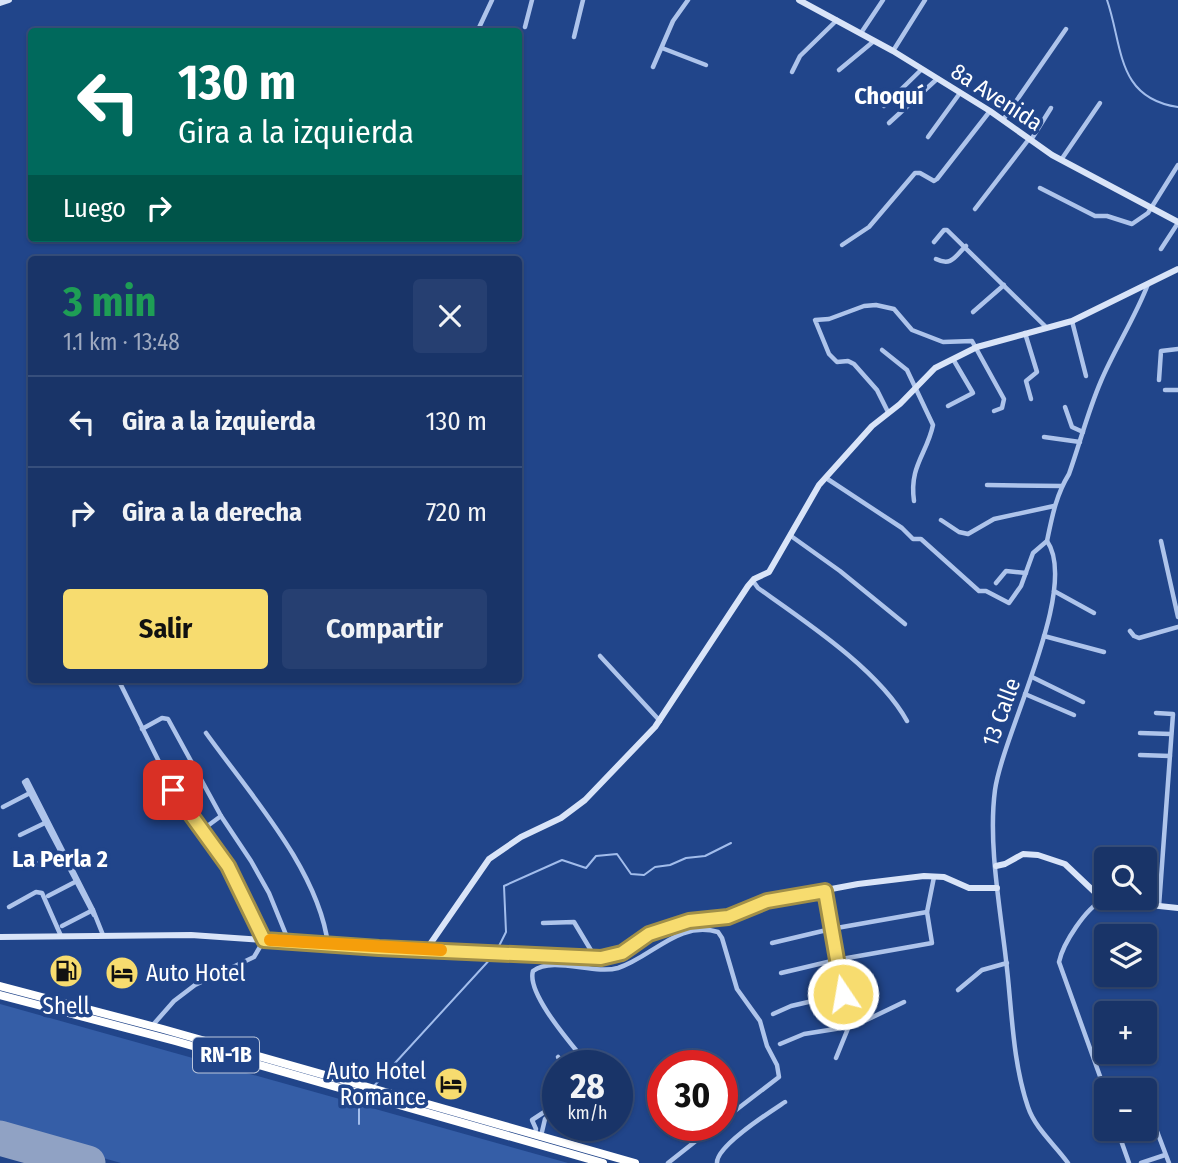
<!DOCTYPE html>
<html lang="es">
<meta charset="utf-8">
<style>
body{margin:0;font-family:"Fira Sans Condensed",sans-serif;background:#263f71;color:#f1f3f6;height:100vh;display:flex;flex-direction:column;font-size:26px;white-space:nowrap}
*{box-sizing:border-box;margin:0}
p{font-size:23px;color:#9faac0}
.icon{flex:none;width:38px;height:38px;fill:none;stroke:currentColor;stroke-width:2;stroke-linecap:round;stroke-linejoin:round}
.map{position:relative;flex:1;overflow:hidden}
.details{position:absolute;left:28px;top:256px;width:494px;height:427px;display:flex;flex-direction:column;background:#193468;border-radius:7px;box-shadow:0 2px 5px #0004,0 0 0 2px #374f7c}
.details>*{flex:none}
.hud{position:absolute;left:28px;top:28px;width:494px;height:214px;border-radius:7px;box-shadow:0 2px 5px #0004,0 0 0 2px #374f7c;background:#00695c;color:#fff;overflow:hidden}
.controls{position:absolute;left:1094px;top:847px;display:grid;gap:14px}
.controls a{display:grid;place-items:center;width:63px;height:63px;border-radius:7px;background:#193468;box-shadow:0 2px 5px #0004,0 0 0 2px #374f7c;font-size:35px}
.speed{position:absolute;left:542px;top:1050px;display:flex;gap:14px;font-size:35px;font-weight:700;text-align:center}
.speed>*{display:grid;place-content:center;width:91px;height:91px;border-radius:50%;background:#193468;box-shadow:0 2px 5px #0004,0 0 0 2px #374f7c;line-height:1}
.speed small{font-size:18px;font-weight:400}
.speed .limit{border:10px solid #d22;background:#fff;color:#111}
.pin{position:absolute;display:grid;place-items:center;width:60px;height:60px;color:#fff;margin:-30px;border-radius:14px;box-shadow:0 4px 10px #0006}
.me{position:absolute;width:77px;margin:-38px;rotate:348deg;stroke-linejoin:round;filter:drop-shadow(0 0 5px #0008)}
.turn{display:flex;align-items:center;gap:24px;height:147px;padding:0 35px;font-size:32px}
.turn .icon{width:91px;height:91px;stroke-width:2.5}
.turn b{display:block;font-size:49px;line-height:60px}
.then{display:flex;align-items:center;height:66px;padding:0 35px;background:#0003;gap:14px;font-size:26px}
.round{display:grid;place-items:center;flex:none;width:74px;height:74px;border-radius:7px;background:#263f71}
.head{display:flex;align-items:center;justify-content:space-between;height:119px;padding:0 35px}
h1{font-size:42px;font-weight:700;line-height:52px;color:#1e9e55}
.button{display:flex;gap:14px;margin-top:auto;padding:14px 35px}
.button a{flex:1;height:80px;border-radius:7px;background:#f7dc6f;color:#111;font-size:28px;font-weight:700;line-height:80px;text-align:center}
.button a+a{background:#263f71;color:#f1f3f6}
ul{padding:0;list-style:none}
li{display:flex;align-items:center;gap:21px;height:91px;padding:0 35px;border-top:2px solid #374f7c}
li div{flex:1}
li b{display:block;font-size:26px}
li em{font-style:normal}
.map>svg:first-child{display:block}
.green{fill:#355ea7}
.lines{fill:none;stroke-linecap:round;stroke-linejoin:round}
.stream{stroke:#a2bdec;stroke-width:2}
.runway{stroke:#90a2c4;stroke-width:35}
.street{stroke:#aec4eb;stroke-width:4.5}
.secondary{stroke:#d9e4f8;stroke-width:6}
.highway{stroke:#fff;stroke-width:8}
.route-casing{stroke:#a18f48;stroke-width:18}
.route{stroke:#f7dc6f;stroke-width:12}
.slow{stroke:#f59e0b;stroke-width:12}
.labels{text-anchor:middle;stroke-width:7;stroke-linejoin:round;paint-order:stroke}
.shield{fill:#21458a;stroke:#bcc7dc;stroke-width:2}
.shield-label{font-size:21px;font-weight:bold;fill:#fff}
.street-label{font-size:23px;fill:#fff;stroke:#21458a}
.poi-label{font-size:23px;fill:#fff;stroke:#21458a;text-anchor:start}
.neighbourhood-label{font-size:24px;font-weight:bold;fill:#fff;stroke:#21458a}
</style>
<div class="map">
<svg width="1178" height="1163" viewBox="0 0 1178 1163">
<rect width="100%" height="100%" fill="#21458a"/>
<path class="green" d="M0 1004 568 1163H121L0 1129Z"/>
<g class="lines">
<g class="stream">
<path d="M1107 0C1123 46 1116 98 1178 107"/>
<path d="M496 952 506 932 504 886 562 860 586 868 596 856 617 854 631 874 644 875 655 867 670 865 686 858 705 856 731 843"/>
<path d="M374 1086 493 956"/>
<path d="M359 1124V1106L363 1098"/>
</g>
<path class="runway" d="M0 1138 88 1163"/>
<g class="street">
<path d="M525 27 532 0"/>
<path d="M477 32 492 0"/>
<path d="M861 33 883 0"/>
<path d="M574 37 583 0"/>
<path d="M662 48 706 65"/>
<path d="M893 51 925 0"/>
<path d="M653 67 673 21 688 0"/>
<path d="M839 70 874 41"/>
<path d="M792 72 800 56 837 20"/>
<path d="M884 106 922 69"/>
<path d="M1003 120 1066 29"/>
<path d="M889 123 937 79"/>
<path d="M928 137 960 93"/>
<path d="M1031 140 1051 108"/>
<path d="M1061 160 1100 103"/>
<path d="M1040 188 1095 216H1107L1132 224 1148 213 1178 165"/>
<path d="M975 209 1029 139"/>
<path d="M934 242 944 230H947L1047 328"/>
<path d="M842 245 869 227 915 173H920L934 181 937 179 990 111"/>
<path d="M1161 249 1178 223"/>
<path d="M936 259C952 267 955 256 966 246"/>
<path d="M973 312 1004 285"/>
<path d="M1072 321 1086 376"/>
<path d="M1025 333 1037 372 1026 381 1031 399"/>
<path d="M882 350 907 370 933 425C927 454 909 466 914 501"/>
<path d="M1159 380 1161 351 1178 349"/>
<path d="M1165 390H1178"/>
<path d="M948 406 973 393 953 359"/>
<path d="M1065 407 1072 427 1083 432"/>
<path d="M888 412 877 390 854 364 848 361 837 362 829 354 815 320 829 319 864 306 876 305 894 309 912 330 943 342 972 341 1004 399 1002 408 994 411"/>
<path d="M1044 437 1080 442"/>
<path d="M826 478 902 528 913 539H921L979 591H986L1009 603 1021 586 1033 553 1047 541"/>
<path d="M987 485 1062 486"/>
<path d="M941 520 959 532 968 534 994 519 1054 506"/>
<path d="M791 536 840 571 905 624"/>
<path d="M1161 541 1178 617"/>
<path d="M753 581 758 588C806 622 879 670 907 721"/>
<path d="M996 583 1006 571 1026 573"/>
<path d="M1054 591 1094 613"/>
<path d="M1130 631 1134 636 1139 638 1178 627"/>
<path d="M1044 636 1104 652"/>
<path d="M600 656 660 721"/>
<path d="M1032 677 1083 702"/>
<path d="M118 679 173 790 228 866 264 940 254 957 195 985 174 1001 152 1026"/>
<path d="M1025 694 1074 715"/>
<path d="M1156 713 1173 714 1159 906"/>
<path d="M142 729 162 718 168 719 221 816 251 861 269 893 289 942"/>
<path d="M206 733C249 793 319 870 328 945"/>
<path d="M1140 733 1171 734"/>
<path d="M1140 755 1170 756"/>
<path d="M3 807 30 793"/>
<path d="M202 830 221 816"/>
<path d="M20 835 47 822"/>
<path d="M35 865 62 851"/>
<path d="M825 891 849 1026 836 1058"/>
<path d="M48 896 75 882"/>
<path d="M1103 900C1086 908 1063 943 1059 962L1106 1093"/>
<path d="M9 907 36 892 42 893 61 936"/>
<path d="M94 915 24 782 27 780 93 910 103 935"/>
<path d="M543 923 574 922 595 957"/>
<path d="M62 926 93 910"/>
<path d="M772 943 831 929 927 912"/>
<path d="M781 973 836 960 932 943 927 912 934 877"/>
<path d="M958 990 982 970 1007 963"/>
<path d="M773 1014 791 1006 843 994"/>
<path d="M780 1044 804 1034 854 1026 904 1002"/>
<path d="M558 1057 565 1066"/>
<path d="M589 1066C574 1047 526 994 533 971 553 956 594 975 618 968 652 957 679 920 718 932L722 938 737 989 760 1021 767 1046 777 1065 779 1077 723 1120"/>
<path d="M1147 1105 1169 1163"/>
<path d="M1144 1127 1154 1124"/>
<path d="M1117 1129 1129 1163"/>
<path d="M1124 1134 1140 1129"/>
<path d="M534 1135 536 1129 532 1120 558 1103"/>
<path d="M541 1136 545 1119 558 1109"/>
<path d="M668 1163 716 1125"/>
<path d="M717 1163C716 1146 770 1112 785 1102"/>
<path d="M1068 1163C1055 1145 1035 1128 1028 1107 1012 1060 1012 1008 1006 960 1000 907 988 843 995 790 1003 733 1080 588 1047 541 1052 517 1056 495 1069 474 1080 443 1088 411 1101 381 1115 348 1135 318 1148 284"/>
<path d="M1141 1163 1165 1155"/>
</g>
<g class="secondary">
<path d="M799 0 893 51 990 111 1052 155 1178 222"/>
<path d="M0 3 9 0"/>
<path d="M996 866 1005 864 1023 854 1038 855 1065 864 1103 900 1178 908"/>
<path d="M0 937 191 935 379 948 601 958 618 955 651 933 689 921 728 917 767 901 858 884 924 876 944 877 969 888H997"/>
<path d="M426 950 489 859 521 837 561 818 585 800 655 727 748 586 754 579 769 572 819 485 872 426 900 404 935 368 977 347 1072 321 1178 269"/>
</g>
<g class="highway">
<path d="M0 986 163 1029 635 1163"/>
<path d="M0 995 175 1041 603 1163"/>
</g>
</g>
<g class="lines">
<defs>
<path id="route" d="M173 790 228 866 264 940 379 948 601 958 622 953 649 934 689 921 728 917 767 901 825 891 843 994"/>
</defs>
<use href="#route" class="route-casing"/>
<use href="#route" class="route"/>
<path class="slow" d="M270 940 441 950"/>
</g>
<defs>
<symbol id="fuel-disc" viewBox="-11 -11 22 22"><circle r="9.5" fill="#f7dc6f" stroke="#21458a"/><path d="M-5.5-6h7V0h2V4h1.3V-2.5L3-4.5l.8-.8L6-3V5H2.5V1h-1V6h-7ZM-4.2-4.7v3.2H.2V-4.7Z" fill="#111"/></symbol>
<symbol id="hotel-disc" viewBox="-11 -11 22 22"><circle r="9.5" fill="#f7dc6f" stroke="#21458a"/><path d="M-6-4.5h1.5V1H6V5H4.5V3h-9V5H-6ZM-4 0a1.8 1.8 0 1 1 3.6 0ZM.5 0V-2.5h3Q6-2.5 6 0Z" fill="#111"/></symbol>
</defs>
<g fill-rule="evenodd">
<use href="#fuel-disc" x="47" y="952" width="38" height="38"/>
<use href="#hotel-disc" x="103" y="954" width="38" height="38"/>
<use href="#hotel-disc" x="432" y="1065" width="38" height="38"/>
</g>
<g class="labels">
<rect class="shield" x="193" y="1037.5" width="66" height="35" rx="5"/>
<g class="shield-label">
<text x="226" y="1062">RN-1B</text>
</g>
<g class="street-label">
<text transform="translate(997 97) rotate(33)" y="8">8a Avenida</text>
<text transform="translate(1001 712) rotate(-70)" y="8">13 Calle</text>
</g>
<g class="poi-label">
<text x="146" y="981">Auto Hotel</text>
<text x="66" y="1014" text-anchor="middle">Shell</text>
<text x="426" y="1079" text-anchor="end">Auto Hotel<tspan x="426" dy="26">Romance</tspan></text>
</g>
<g class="neighbourhood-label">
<text x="889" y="104">Choquí</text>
<text x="60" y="867">La Perla 2</text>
</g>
</g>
</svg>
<div class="controls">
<a><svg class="icon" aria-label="search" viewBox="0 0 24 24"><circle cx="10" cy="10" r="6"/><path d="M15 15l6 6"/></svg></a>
<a><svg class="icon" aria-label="layers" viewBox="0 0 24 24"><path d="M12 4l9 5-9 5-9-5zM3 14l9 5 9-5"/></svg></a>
<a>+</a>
<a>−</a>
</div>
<div class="speed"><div>28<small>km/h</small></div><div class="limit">30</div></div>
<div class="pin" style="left:173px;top:790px;background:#d93025"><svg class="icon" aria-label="arrive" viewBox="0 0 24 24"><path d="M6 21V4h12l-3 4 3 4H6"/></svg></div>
<svg class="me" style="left:843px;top:994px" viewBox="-20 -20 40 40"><circle r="17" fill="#f7dc6f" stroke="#fff" stroke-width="3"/><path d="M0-11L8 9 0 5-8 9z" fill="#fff"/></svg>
<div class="hud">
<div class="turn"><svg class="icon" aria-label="left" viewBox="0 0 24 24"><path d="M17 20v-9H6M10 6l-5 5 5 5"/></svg><div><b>130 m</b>Gira a la izquierda</div></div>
<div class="then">Luego<svg class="icon" aria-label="right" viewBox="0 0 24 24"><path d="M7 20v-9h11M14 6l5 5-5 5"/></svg></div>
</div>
<section class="details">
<div class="head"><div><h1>3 min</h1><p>1.1 km · 13:48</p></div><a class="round"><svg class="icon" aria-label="close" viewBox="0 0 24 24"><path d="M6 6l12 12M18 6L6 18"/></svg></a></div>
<ul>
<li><svg class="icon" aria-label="left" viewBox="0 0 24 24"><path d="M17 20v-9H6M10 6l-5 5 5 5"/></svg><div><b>Gira a la izquierda</b></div><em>130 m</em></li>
<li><svg class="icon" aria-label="right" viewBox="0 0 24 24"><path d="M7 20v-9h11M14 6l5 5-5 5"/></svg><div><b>Gira a la derecha</b></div><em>720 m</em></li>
</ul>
<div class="button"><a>Salir</a><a>Compartir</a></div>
</section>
</div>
